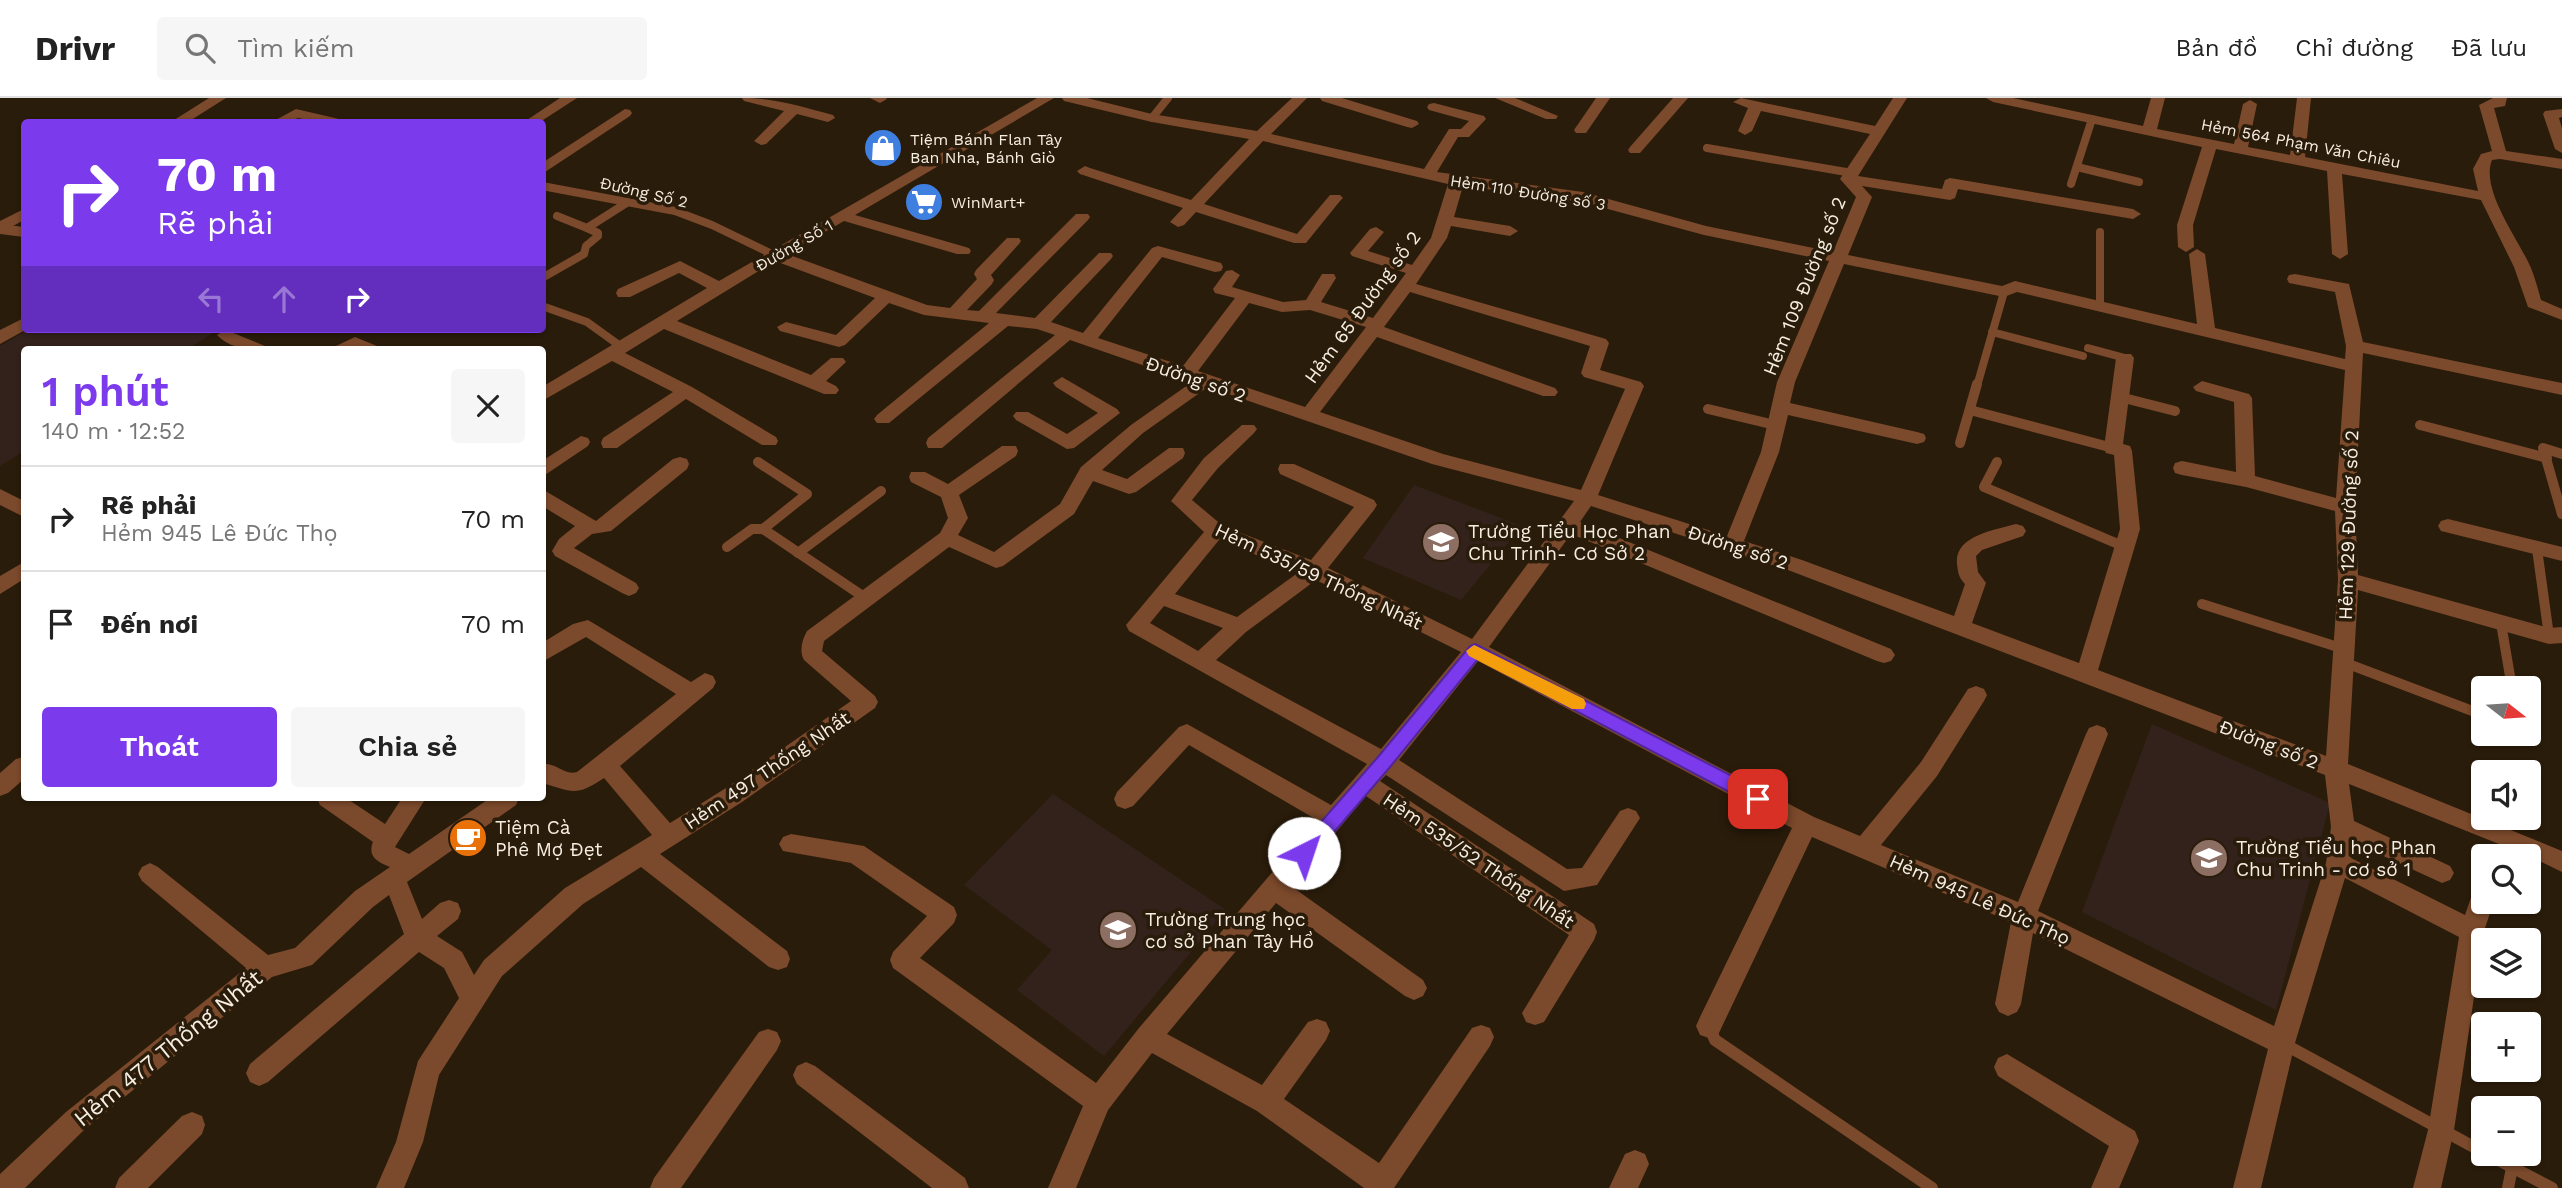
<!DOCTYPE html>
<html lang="vi">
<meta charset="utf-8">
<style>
body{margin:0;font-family:"Work Sans",sans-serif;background:#f6f6f6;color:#222;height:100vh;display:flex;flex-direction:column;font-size:26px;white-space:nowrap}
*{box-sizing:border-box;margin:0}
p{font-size:23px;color:#767676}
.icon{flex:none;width:38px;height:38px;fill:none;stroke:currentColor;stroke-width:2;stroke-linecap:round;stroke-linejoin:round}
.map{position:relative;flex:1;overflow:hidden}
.sheet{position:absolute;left:21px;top:248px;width:525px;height:455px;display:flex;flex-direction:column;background:#fff;border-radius:7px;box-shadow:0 2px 5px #0004}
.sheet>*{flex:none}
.guide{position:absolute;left:21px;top:21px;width:525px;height:214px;border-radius:7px;box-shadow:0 2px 5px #0004;background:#7c3aed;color:#fff;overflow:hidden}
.needle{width:46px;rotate:107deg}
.tools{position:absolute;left:2471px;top:578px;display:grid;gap:14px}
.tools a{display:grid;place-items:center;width:70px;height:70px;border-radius:7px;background:#fff;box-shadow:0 2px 5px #0004;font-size:35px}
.pin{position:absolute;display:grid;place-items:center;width:60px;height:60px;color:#fff;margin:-30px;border-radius:14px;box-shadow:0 4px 10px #0006}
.me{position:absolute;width:77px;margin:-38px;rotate:41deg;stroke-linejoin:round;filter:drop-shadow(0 0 5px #0008)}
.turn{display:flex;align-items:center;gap:24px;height:147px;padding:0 21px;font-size:32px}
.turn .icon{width:91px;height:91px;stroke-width:2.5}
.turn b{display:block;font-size:49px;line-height:60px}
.lanes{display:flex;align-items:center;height:66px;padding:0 21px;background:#0003;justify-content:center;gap:35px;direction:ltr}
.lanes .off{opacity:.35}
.round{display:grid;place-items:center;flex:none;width:74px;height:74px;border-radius:7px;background:#f6f6f6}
.headline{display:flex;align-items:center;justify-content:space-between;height:119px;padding:0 21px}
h1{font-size:42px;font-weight:600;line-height:52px;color:#7c3aed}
.action{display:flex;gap:14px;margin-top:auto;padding:14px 21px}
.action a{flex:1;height:80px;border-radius:7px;background:#7c3aed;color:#fff;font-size:28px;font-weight:600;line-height:80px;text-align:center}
.action a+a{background:#f6f6f6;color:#222}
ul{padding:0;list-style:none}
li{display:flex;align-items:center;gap:21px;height:105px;padding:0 21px;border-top:2px solid #e0e0e0}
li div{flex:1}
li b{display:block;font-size:26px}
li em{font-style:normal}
header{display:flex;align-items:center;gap:42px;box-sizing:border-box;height:98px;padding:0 35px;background:#fff;border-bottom:2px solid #e0e0e0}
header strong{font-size:33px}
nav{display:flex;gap:38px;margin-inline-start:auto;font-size:24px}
.search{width:490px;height:63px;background:#f6f6f6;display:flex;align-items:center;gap:18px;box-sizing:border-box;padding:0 24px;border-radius:7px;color:#767676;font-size:26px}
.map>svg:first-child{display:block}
.education{fill:#33221b}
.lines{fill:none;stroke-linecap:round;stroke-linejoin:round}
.service-far2{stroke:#7b492b;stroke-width:8}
.service-far1{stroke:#7b492b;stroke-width:10}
.service{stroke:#7b492b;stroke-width:12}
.minor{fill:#7b492b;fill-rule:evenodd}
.tertiary{fill:#7b492b;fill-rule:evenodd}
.route{fill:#7c3aed;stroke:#51269a;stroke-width:2}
.slow{fill:#f59e0b}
.labels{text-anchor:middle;stroke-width:7;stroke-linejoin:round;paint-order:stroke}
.far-poi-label{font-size:16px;fill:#f7eee2;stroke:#2a1c0a;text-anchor:start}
.far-street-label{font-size:16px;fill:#f7eee2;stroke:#2a1c0a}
.street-label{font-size:19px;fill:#f7eee2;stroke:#2a1c0a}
.poi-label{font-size:19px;fill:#f7eee2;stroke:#2a1c0a;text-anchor:start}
.near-street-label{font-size:23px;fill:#f7eee2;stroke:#2a1c0a}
</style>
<header>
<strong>Drivr</strong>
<div class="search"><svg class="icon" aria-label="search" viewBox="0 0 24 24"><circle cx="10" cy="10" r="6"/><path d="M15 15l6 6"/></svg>Tìm kiếm</div>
<nav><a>Bản đồ</a><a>Chỉ đường</a><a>Đã lưu</a></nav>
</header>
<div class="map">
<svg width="2562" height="1090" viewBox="0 0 2562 1090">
<rect width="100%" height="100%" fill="#2a1c0a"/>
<g class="education">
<path d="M30 231H219L186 252H24V353L0 368V248Z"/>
<path d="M1414 387 1522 428 1461 502 1363 460Z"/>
<path d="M2152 626 2330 705 2276 912 2082 814Z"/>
<path d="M1053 696 1226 812 1104 958 1017 892 1052 852 964 787Z"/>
</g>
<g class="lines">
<g class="service-far2">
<path d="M1152 20 1168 0"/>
<path d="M1707 50 1852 75"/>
<path d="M2077 69 2139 84"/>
<path d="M2071 86 2092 21"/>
<path d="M542 88 675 113 712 127 774 157"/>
<path d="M557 118 587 130"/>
<path d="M2100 134V209"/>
<path d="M542 180 584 156 586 148 598 138V135L587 130 628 104"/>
<path d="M542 208 587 224 623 250"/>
<path d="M1992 234 2083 258"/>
<path d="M2088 250 2125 260"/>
<path d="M1977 288 2004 194"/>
</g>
<g class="service-far1">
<path d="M2120 299 2175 313"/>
<path d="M1708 311 1775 327"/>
<path d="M1970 312 2113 350"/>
<path d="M2420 327 2547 360"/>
<path d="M1960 345 1977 286"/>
<path d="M2562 356 2543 350 2562 416"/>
<path d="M758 364 807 396 763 431 864 499"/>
<path d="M1997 364 1984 389 2125 449"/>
<path d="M727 449 752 431H763"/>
<path d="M2537 451 2549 538"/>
<path d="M798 455 881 393"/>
<path d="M2202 506 2344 551"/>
<path d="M2501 525 2512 590"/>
<path d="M2343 564 2483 617"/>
</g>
<g class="service">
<path d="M1709 928 1715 942 1932 1090"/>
<path d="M2282 945 2483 1054"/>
<path d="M2485 1055 2552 1090"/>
<path d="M2508 1090 2512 1070"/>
</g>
<g class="minor">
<path d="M209 0H226L188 24H171Z"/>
<path d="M742 0C775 0 802 9 833 17L835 20 828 24 797 16 766 46 761 47 754 43 784 13 744 3Z"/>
<path d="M870 0H886L887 1 880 5Z"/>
<path d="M1037 0H1054L855 117 969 150 971 153 969 156H957L844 123 787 156 927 207 950 210 977 181 974 176 976 172 1007 140H1019L1021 143 1019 146 991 177 994 182 992 186 967 212 979 213 1076 116H1088L1090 119 1088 122 996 215 1035 220 1099 155H1111L1113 158 1111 161 1051 224 1083 235 1152 150 1158 148 1221 165 1223 169 1221 173 1215 174 1162 159 1098 240 1183 268 1235 200 1215 195 1213 191 1226 173 1232 172 1240 177 1232 189 1283 204 1306 202 1322 176H1334L1336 180 1321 204 1373 220 1406 175 1352 158 1350 155 1370 131 1376 129 1384 134 1368 153 1412 167 1431 140 1448 86 1263 43 1204 106 1297 136 1330 97H1340L1343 100 1340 103 1306 145H1294L1196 114 1184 127 1178 129 1170 124 1183 110 1080 76 1077 73 1085 68 1090 70 1191 102 1249 41 1152 24 1064 3 1062 0H1087L1152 16 1257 33 1292 0H1307L1271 36 1424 71 1449 31H1461L1469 23 1429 12 1427 9 1429 6 1434 5 1484 18 1486 21 1469 39H1458L1437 74 1583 94 1706 128 1833 154 1856 99 1840 81 1870 36 1761 13 1752 33 1745 37 1738 33 1748 10 1733 4 1741 0 1875 28 1893 0H1907L1858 78 1942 91 1945 82 1950 80 2133 111 2141 116 2133 121 1958 91 1955 100 1950 102 1862 88 1872 99 1848 157 2002 188 2015 183 2197 226 2189 156 2197 151 2205 156 2215 230 2345 261 2346 248 2335 194 2289 185 2287 181 2289 177 2295 176 2349 186 2363 244 2562 285V297L2363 255 2355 409 2358 477 2549 530 2562 529V545L2549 546 2358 492 2348 666 2562 753V774L2529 758 2349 686 2354 723 2450 768 2454 775 2450 782 2442 785 2353 744 2351 760 2465 817 2474 791 2483 788V803H2494L2484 833 2454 1032 2441 1090H2413L2428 1032 2459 839 2345 780 2295 945 2261 1090H2233L2268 951 2033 835 2021 906 2017 914 2008 918 1999 914 1995 906 2011 824 1812 739 1718 937 1709 940 1700 937 1696 928 1700 919 1792 730 1478 563 1399 662 1567 771 1582 770 1620 713 1628 710 1636 713 1640 720 1597 787 1564 793 1386 677 1380 683 1594 826 1597 834 1594 842 1544 924 1535 927 1526 924 1522 915 1569 837 1366 698 1291 788 1423 882 1427 890 1423 898 1414 902 1405 898 1276 805 1167 936 1262 987 1308 924 1317 921 1326 924 1330 933 1326 942 1284 1001 1379 1065 1472 930 1481 927 1490 930 1494 939 1490 948 1394 1090H1364L1257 1013 1152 955 1108 1012 1076 1090H1048L1083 1008 893 870 890 862 893 854 927 818 851 765 783 753 779 746 783 739 791 736 864 748 954 809 957 817 954 825 920 860 1096 985 1139 930 1317 722 1189 647 1133 708 1125 711 1117 708 1114 701 1117 694 1179 629 1187 626 1331 707 1367 666 1129 533 1126 527 1204 434 1171 403 1204 360 1242 327H1254L1257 331 1254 335 1218 370 1192 402 1223 428 1311 462 1354 409 1280 376 1278 371 1280 366H1294L1374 402 1377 407 1374 412 1328 470 1472 541 1574 403 1432 366 1208 289 1143 335 1102 372 1127 381 1169 350H1183L1185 355 1183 360 1136 394 1129 396 1093 383 1074 416 1003 468 996 470 949 449 824 543 822 553 875 598 878 604 875 610 742 704 660 756 787 853 790 861 787 869 778 872 769 869 641 769 583 806 502 878 439 977 423 1044 404 1090H376L396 1044 418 963 459 900 444 870 419 854 268 984 259 988 250 984 246 975 250 966 404 836 389 797 373 809 312 867 272 879 84 1032 25 1090H0V1076L66 1014 246 870 142 783 138 776 142 769 150 765 158 769 268 857 295 850 355 793 390 769C378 764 367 759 373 744L320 707 317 700H346L385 726 402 700H426L395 749 409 756 490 700H519L516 707 407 784 422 821 440 805 449 802 458 805 461 813 458 821 437 838 462 854 474 877 484 862 565 790 652 737 604 680C575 700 571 693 542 685V666C556 664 564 678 577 674L676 596 586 539 542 564V545L573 526 588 522 691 584 705 575 713 578 716 584 713 590 620 668 670 725 726 690 851 603 804 562C799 553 802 542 807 533L940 435 948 420 941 399 911 384 909 379 911 374H925L948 386 1002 348H1016L1018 353 1016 358 959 397 968 420 958 437 994 454 1060 406 1081 369 1131 327 1192 284 1179 282 1177 279 1070 242 942 350H928L926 345 928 340 1055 237 1037 231 1008 228 889 325H877L874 321 877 317 989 225 924 217 889 205 845 247 839 249 780 233 777 229 786 224 836 237 875 200 775 163 677 223 811 277 831 260H843L846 264 826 283 836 288 839 292 836 296H824L664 231 625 255 692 289 776 339 778 343 776 347H762L686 301 617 350H603L601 345 603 340 673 294 612 263 542 303V289L707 190 679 175 630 199H618L616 195 618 191 680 163 719 183ZM1463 88 1582 104 1704 137 1829 163 1777 284 1761 354 1727 438 1598 397 1644 288 1641 284 1600 272 1609 245 1606 241 1416 186 1447 140 1451 128 1510 138 1518 133 1510 128 1454 119ZM1844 166 2004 199 2017 194 2345 272 2336 400 2255 378 2252 300 2249 296 2202 283 2193 289 2196 293 2234 304 2236 374 2182 363 2175 365 2173 370 2175 375 2182 377 2246 389 2335 413 2338 482 2326 658 2098 572 2140 431 2132 353 2130 348 2123 346 2134 260 2131 256H2119L2116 260 2104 350 2106 355 2114 357 2120 431 2079 565 1972 525 1986 485 1978 474 1976 458 1982 452 2023 438 2026 433 2023 428 2016 426C1994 432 1954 438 1957 466 1958 475 1959 480 1965 486L1954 518 1802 462 1744 443 1779 354 1788 317 1917 346 1924 344 1926 340 1924 336 1917 334 1790 305 1795 284ZM1410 194 1590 248 1581 275 1584 279 1625 291 1581 392 1443 356 1320 314 1377 239 1543 298H1555L1558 294 1555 290 1384 229ZM1249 205 1282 214 1310 212 1366 229 1305 309 1198 273ZM1591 408 1788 472 2325 677 2331 729 2326 765 2274 928 2038 813 2108 636 2105 630 2097 627 2089 630 2086 636 2018 804 1881 747 1937 678 1984 603 1987 597 1984 591 1976 588 1968 591 1921 664 1860 738 1814 719 1489 549 1571 436 1877 563 1884 565 1891 563 1895 557 1891 551 1580 424ZM1219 442 1299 474 1237 519 1175 496ZM1316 482 1461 554 1381 651 1216 562 1246 534ZM1164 508 1223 530 1198 553 1150 525Z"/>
<path d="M1320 0H1342L1417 23 1419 26 1412 30 1407 29 1322 3Z"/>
<path d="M1495 0H1515L1558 18 1556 21H1546Z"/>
<path d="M1596 0H1610L1586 35H1576L1574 32Z"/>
<path d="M1673 0H1688L1640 55H1630L1628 52 1630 49Z"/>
<path d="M1986 0H2013L2143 28 2151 0H2165L2157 31 2234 46 2243 6 2250 2 2257 6 2248 49 2290 57 2297 0H2311L2305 59 2478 93 2473 71 2481 56 2492 53 2479 7 2493 0H2507L2505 8 2494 10 2506 53 2562 61V71L2500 61 2492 62C2480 92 2519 142 2531 170 2535 180 2538 191 2541 202L2562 211V222L2528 209 2514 169 2481 102 2342 76 2348 156 2340 161 2332 156 2327 73 2216 51 2193 127 2194 149 2186 154 2178 149 2177 127 2202 49 1993 4Z"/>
<path d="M296 11 339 21 341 24H318L298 20 289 24H272Z"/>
<path d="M625 11 630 12 632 15 630 18 542 76V65Z"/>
<path d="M2562 11V19L2559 20 2562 30V55L2555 51 2543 16 2545 13Z"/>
<path d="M24 111V122L0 135V123Z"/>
<path d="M24 220 27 231 0 246V232Z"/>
<path d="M226 232 265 248 268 252C250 252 230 251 217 237Z"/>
<path d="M355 239 377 248 380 252H333L336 248Z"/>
<path d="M1062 279 1117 311 1120 315 1074 350 1067 351 1016 322 1013 318 1016 314H1028L1067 336 1098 315 1056 289 1053 285Z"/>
<path d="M581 338 588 340 590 344 588 348 542 379V363Z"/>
<path d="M680 359 687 361 689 366 687 371 611 433 592 436 574 450 636 485 639 490 636 495 629 498 622 495 555 458 552 453 559 441 575 428 542 408V391L596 423 673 361Z"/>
<path d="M0 391 24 403V419L0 407Z"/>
<path d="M2448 421 2562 449V463L2441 433 2438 428 2441 423Z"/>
<path d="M24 464V481L0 496V478Z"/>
<path d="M24 659V681L8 695 0 698V675L16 661Z"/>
<path d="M768 931 777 934 781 943 777 952 681 1090H650L654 1080 759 934Z"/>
<path d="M2007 956 2135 1033 2139 1043 2119 1090H2091L2109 1048 1998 978 1994 969 1998 960Z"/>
<path d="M806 964 815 968 965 1080 969 1090H932L797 986 793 977 797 968Z"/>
<path d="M192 1014 202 1018 205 1027 202 1036 148 1090H115L119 1080 182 1018Z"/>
<path d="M1635 1052 1645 1056 1649 1066 1638 1090H1609L1625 1056Z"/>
</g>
<g class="tertiary">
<path d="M560 0H577L540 24H524Z"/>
<path d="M0 126 24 129V139L0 136Z"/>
</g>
</g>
<path class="route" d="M1475 546 1765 695 1767 701 1765 706 1758 708 1752 706 1478 561 1390 669 1311 761 1304 763 1298 761 1296 755 1298 750 1378 659 1470 548Z"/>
<path class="slow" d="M1474 547 1584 601 1586 606 1584 611H1572L1469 558 1466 553Z"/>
<defs>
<symbol id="shop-disc" viewBox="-11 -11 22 22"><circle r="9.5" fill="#3f7fe0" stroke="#2a1c0a"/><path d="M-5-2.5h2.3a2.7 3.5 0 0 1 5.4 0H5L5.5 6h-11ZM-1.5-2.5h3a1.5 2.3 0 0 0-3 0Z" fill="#fff"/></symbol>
<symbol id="supermarket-disc" viewBox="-11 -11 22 22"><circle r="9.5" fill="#3f7fe0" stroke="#2a1c0a"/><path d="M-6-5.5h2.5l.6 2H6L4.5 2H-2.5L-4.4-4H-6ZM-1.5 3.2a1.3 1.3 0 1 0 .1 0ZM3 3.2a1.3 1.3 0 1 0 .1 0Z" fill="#fff"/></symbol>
<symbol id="school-disc" viewBox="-11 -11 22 22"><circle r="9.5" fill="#8d6e63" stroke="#2a1c0a"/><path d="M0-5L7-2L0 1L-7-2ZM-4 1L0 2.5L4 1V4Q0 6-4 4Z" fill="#fff"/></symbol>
<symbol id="cafe-disc" viewBox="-11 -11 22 22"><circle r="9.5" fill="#e8710a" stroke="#2a1c0a"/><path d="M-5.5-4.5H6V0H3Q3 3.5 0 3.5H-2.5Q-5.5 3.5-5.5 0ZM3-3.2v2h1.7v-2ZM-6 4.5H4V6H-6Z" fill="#fff"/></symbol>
</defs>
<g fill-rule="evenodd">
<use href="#shop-disc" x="861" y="28" width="44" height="44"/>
<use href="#supermarket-disc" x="902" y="82" width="44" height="44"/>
<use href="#school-disc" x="1419" y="422" width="44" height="44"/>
<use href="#cafe-disc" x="446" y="718" width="44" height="44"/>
<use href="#school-disc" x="2187" y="738" width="44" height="44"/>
<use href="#school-disc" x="1096" y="810" width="44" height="44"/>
</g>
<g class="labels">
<g class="far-poi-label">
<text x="910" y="47">Tiệm Bánh Flan Tây<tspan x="910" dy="18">Ban Nha, Bánh Giò</tspan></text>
<text x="951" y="110">WinMart+</text>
</g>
<g class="far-street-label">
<text transform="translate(2301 45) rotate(11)" y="6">Hẻm 564 Phạm Văn Chiêu</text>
<text transform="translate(644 94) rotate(13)" y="6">Đường Số 2</text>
<text transform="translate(1528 94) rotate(9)" y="6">Hẻm 110 Đường số 3</text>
<text transform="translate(794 147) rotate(-30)" y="6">Đường Số 1</text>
</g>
<g class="street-label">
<text transform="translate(1804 188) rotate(-68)" y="7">Hẻm 109 Đường số 2</text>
<text transform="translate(1362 209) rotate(-54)" y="7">Hẻm 65 Đường số 2</text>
<text transform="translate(1196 281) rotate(19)" y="7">Đường số 2</text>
<text transform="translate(2348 427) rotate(-88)" y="7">Hẻm 129 Đường số 2</text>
<text transform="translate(1738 449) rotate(18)" y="7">Đường số 2</text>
<text transform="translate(1319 478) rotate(25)" y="7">Hẻm 535/59 Thống Nhất</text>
<text transform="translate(2269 646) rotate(21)" y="7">Đường số 2</text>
<text transform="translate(767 672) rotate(-34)" y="7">Hẻm 497 Thống Nhất</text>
<text transform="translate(1479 762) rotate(34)" y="7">Hẻm 535/52 Thống Nhất</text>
<text transform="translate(1980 801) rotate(24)" y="7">Hẻm 945 Lê Đức Thọ</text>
</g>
<g class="poi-label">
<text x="1468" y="440">Trường Tiểu Học Phan<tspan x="1468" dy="22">Chu Trinh- Cơ Sở 2</tspan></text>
<text x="495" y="736">Tiệm Cà<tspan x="495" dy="22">Phê Mợ Đẹt</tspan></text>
<text x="2236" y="756">Trường Tiểu học Phan<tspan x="2236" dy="22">Chu Trinh - cơ sở 1</tspan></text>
<text x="1145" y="828">Trường Trung học<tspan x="1145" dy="22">cơ sở Phan Tây Hồ</tspan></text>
</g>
<g class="near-street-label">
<text transform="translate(168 950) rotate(-39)" y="8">Hẻm 477 Thống Nhất</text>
</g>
</g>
</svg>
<div class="tools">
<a><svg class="needle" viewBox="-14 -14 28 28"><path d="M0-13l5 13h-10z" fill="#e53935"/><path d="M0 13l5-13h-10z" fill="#767676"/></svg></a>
<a><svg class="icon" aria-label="sound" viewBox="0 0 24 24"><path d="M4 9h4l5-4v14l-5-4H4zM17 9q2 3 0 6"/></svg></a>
<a><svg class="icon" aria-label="search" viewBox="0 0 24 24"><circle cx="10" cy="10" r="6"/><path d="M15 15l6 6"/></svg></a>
<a><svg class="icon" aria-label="layers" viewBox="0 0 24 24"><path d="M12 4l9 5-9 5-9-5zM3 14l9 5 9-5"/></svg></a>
<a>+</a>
<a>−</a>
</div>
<div class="pin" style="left:1758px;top:701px;background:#d93025"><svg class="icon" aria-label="arrive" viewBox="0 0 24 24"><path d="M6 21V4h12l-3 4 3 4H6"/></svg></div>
<svg class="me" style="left:1304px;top:755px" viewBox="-20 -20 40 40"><circle r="19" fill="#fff"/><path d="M0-13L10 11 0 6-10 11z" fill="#7c3aed"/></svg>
<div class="guide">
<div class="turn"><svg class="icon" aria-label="right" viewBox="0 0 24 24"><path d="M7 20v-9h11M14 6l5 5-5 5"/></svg><div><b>70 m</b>Rẽ phải</div></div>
<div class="lanes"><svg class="icon off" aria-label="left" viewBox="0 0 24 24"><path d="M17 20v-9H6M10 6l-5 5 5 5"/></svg><svg class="icon off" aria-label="ahead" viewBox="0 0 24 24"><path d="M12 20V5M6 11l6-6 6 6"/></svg><svg class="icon" aria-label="right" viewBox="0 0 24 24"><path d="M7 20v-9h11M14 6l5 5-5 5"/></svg></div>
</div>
<section class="sheet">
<div class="headline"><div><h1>1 phút</h1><p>140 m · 12:52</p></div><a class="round"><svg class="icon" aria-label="close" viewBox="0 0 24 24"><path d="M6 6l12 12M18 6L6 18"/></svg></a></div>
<ul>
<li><svg class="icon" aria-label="right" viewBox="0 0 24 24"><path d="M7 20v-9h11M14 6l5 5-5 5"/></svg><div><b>Rẽ phải</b><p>Hẻm 945 Lê Đức Thọ</p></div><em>70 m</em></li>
<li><svg class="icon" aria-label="arrive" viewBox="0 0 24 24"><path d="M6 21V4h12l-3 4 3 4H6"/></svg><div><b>Đến nơi</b></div><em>70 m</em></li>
</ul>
<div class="action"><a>Thoát</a><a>Chia sẻ</a></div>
</section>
</div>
